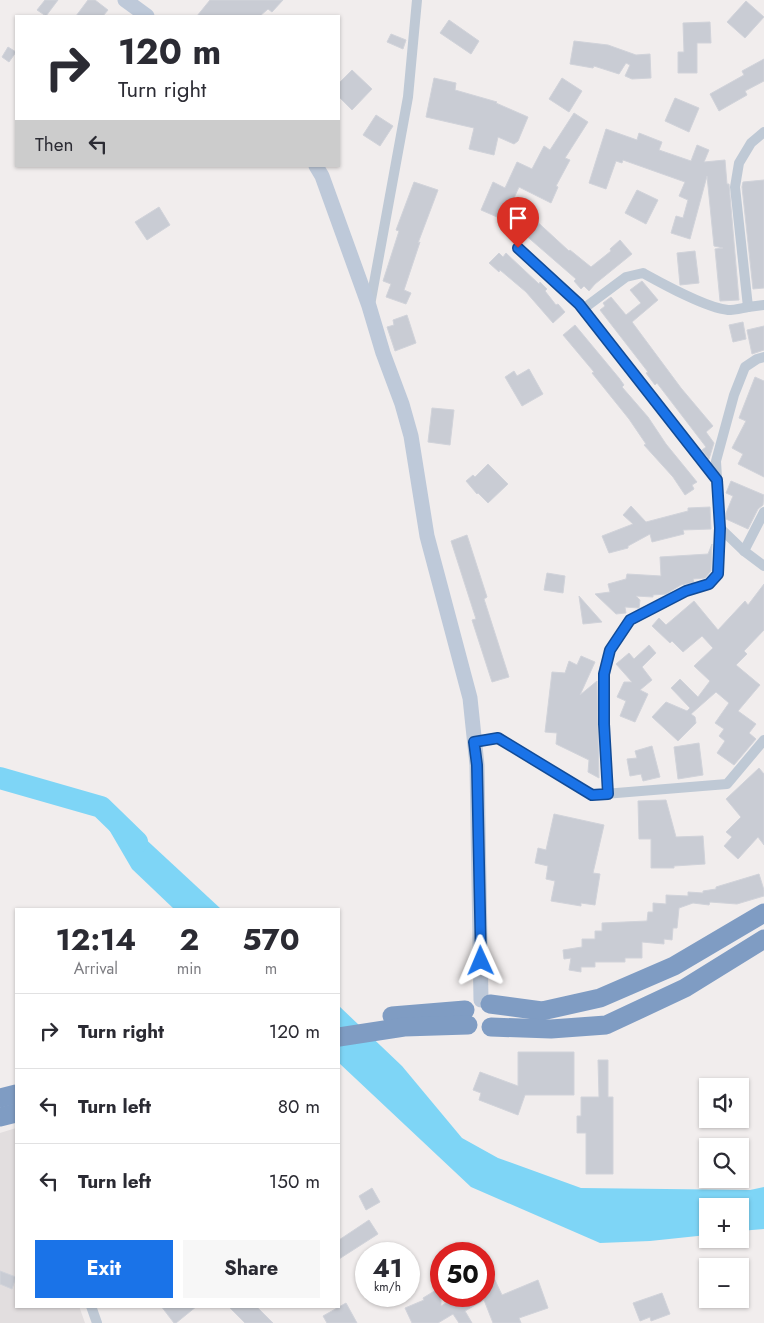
<!DOCTYPE html>
<meta charset="utf-8">
<style>
body{margin:0;font-family:Jost,sans-serif;background:#f7f7f7;color:#2b2b33;height:100vh;display:flex;flex-direction:column;font-size:19px;white-space:nowrap}
*{box-sizing:border-box;margin:0}
p{font-size:16px;color:#7c7c81}
.icon{flex:none;width:28px;height:28px;fill:none;stroke:currentColor;stroke-width:2;stroke-linecap:round;stroke-linejoin:round}
.map{position:relative;flex:1;overflow:hidden}
.panel{position:absolute;left:15px;top:908px;width:325px;height:400px;display:flex;flex-direction:column;background:#fff;border-radius:0px;box-shadow:0 1px 4px #0004}
.panel>*{flex:none}
.guide{position:absolute;left:15px;top:15px;width:325px;height:152px;border-radius:0px;box-shadow:0 1px 4px #0004;background:#fff;color:#2b2b33;overflow:hidden}
.buttons{position:absolute;left:699px;top:1078px;display:grid;gap:10px}
.buttons a{display:grid;place-items:center;width:50px;height:50px;border-radius:0px;background:#fff;box-shadow:0 1px 4px #0004;font-size:25px}
.speed{position:absolute;left:355px;top:1242px;display:flex;gap:10px;font-size:25px;font-weight:700;text-align:center}
.speed>*{display:grid;place-content:center;width:65px;height:65px;border-radius:50%;background:#fff;box-shadow:0 1px 4px #0004;line-height:1}
.speed small{font-size:12px;font-weight:400}
.speed .limit{border:8px solid #d22;background:#fff;color:#111}
.pin{position:absolute;display:grid;place-items:center;width:42px;height:42px;color:#fff;margin:-51px -21px;border-radius:50% 50% 50% 0;rotate:-45deg;box-shadow:0 0 5px #0007}
.pin .icon{rotate:45deg}
.me{position:absolute;width:55px;margin:-28px;rotate:359deg;stroke-linejoin:round;filter:drop-shadow(0 0 4px #0008)}
.turn{display:flex;align-items:center;gap:18px;height:105px;padding:0 20px;font-size:22px}
.turn .icon{width:65px;height:65px;stroke-width:2.5}
.turn b{display:block;font-size:35px;line-height:42px}
.then{display:flex;align-items:center;height:48px;padding:0 20px;background:#0003;gap:10px;font-size:19px}
.eta{display:flex;justify-content:space-evenly;align-items:center;height:85px;text-align:center}
.eta b{font-size:30px;font-weight:700;line-height:35px}
.action{display:flex;gap:10px;margin-top:auto;padding:10px 20px}
.action a{flex:1;height:58px;border-radius:0px;background:#1a73e8;color:#fff;font-size:20px;font-weight:700;line-height:58px;text-align:center}
.action a+a{background:#f7f7f7;color:#2b2b33}
ul{padding:0;list-style:none}
li{display:flex;align-items:center;gap:15px;height:75px;padding:0 20px;border-top:1px solid #e1e1e2}
li div{flex:1}
li b{display:block;font-size:19px}
li em{font-style:normal}
.map>svg:first-child{display:block}
.education{fill:#e2dedf}
.water{fill:#7ed5f6}
.lines{fill:none;stroke-linecap:round;stroke-linejoin:round}
.river{stroke:#7ed5f6;stroke-width:22}
.building{fill:#c9ccd4;stroke:#d1d3da}
.street{stroke:#bfc9d5;stroke-width:10}
.secondary{stroke:#bec9d9;stroke-width:15}
.highway{stroke:#7f9cc3;stroke-width:19}
.route-casing{stroke:#114b97;stroke-width:12}
.route{stroke:#1a73e8;stroke-width:9}
</style>
<div class="map">
<svg width="764" height="1323" viewBox="0 0 764 1323">
<rect width="100%" height="100%" fill="#f1eded"/>
<path class="education" d="M16 1128V1306H79L85 1323H0V1133Z"/>
<g class="water">
<path d="M104 821H126L221 909H174L132 869Z"/>
<path d="M339 1006 402 1066 462 1138 498 1158 581 1188 750 1190 764 1187V1229L740 1231V1206H708L707 1235 650 1241 600 1243 471 1187 339 1063Z"/>
</g>
<g class="lines">
<path class="river" d="M0 778 101 807 137 842"/>
</g>
<g class="building">
<path d="M45 0H58L46 16 37 10Z"/>
<path d="M88 0H95L108 10 103 16H76Z"/>
<path d="M210 0H283L272 12 268 9 260 16H197Z"/>
<path d="M746 1 764 17 745 38 727 22Z"/>
<path d="M449 20 479 41 471 54 440 33Z"/>
<path d="M710 22 711 43H697V73H678V52H684L683 23Z"/>
<path d="M391 34 406 40 403 49 387 42Z"/>
<path d="M574 41 608 45 636 55 650 54 651 78 632 79 625 76 630 65 626 63 619 74 594 66 593 68 570 64Z"/>
<path d="M8 47 16 52 9 62 2 57Z"/>
<path d="M764 59V81L745 91 747 95 719 111 710 94 744 75 742 71Z"/>
<path d="M352 70 372 89 352 110 339 97V83Z"/>
<path d="M434 78 456 83 455 90 497 102 496 103 528 117 518 141 514 144 498 137 494 155 469 149 474 128 426 117Z"/>
<path d="M562 78 582 91 569 112 549 99Z"/>
<path d="M675 98 699 108 689 132 665 121Z"/>
<path d="M574 113 588 122 565 158 570 160 556 186 558 187 551 203 519 187 504 220 481 210 493 182 505 188 517 162 532 169 544 146 550 150Z"/>
<path d="M376 115 393 126 380 146 363 135Z"/>
<path d="M606 129 637 140 639 133 662 142 659 150 691 161 697 145 709 150 704 162 725 160 727 184H729L739 300 720 301 715 249 723 248 714 246 707 176 690 239 671 233 676 216 683 218 688 200 679 196 685 182 623 160 622 163 616 161 606 189 589 183Z"/>
<path d="M764 180V288L753 289 742 187 743 182Z"/>
<path d="M414 182 438 190 418 243 420 242 404 290 411 293 406 304 386 297 391 284 383 281 399 231 396 230Z"/>
<path d="M637 190 658 200 646 224 625 213Z"/>
<path d="M159 207 170 225 147 240 135 222Z"/>
<path d="M532 217 569 251 570 250 591 267 611 251 610 249 620 240 632 254 595 284 589 291 584 286 581 289 574 281 576 279 523 233 527 228 525 225Z"/>
<path d="M695 251 699 283 680 285 677 253Z"/>
<path d="M499 253 503 257 506 253 539 284 540 282 547 289 545 291 556 305 558 304 565 312 553 323 526 292 500 270 499 272 489 263Z"/>
<path d="M642 281 658 300 632 322 681 388 713 426 706 432 714 443 709 459 702 450 706 447 657 383 655 385 646 373 648 372 600 310 605 306 603 303 611 297 626 315 641 303 630 290Z"/>
<path d="M407 315 416 343 395 351 387 327 394 325 393 320Z"/>
<path d="M743 322 746 339 733 342 729 325Z"/>
<path d="M575 325 619 378 624 385 622 387 648 417 666 444 697 482 692 485 694 489 685 495 673 477 644 445 646 444 629 419 592 373 594 372 563 335Z"/>
<path d="M764 326V350L752 354 747 330Z"/>
<path d="M529 369 543 394 522 406 505 377 514 371 517 376Z"/>
<path d="M755 377 764 381V477L738 464 743 454 732 448 746 421 739 418Z"/>
<path d="M432 408 454 410 450 445 428 442Z"/>
<path d="M488 464 508 484 488 503 478 493 477 494 466 481 473 475 475 477Z"/>
<path d="M731 481 764 495 763 505 758 509 748 529 726 519V513L733 496 726 493Z"/>
<path d="M631 506 646 522 688 511V508L710 507 711 529 683 530 684 534 652 542 650 534 628 546V548L609 553 602 536 633 524 623 515Z"/>
<path d="M467 535 487 597 484 599 509 677 492 682 472 620 476 619 451 541Z"/>
<path d="M712 544 711 571 705 578 693 579 694 582 681 585 666 594 653 595V597L636 596 640 600 639 608 625 607 626 613 616 614 595 594 610 592 608 584 626 579 627 574 661 576 660 557 708 554Z"/>
<path d="M547 573 565 576 563 593 544 590Z"/>
<path d="M764 584V630L744 651 747 654 736 665 760 685 738 711 756 724 749 733 756 739 734 765 717 753 725 741 719 736 724 729 715 723 729 703 716 692 691 714 695 717 696 723 678 741 652 717 666 702 687 711 690 708 671 688 680 679 698 697 710 681 694 666 713 648 702 636 683 652 672 641 670 643 652 626 659 618 666 625 694 601 718 630 745 601 748 605Z"/>
<path d="M579 596 602 622 583 624Z"/>
<path d="M649 645 656 653 642 667 652 680 640 690 648 694 635 722 620 716 626 701 617 697 624 682H632L616 664 629 653 634 659Z"/>
<path d="M581 656 595 662 580 695 597 681 599 778 588 772 589 760 556 744 557 733 545 732 552 672 565 673 569 661 577 665Z"/>
<path d="M699 743 703 775 678 779 674 747Z"/>
<path d="M652 746 660 777 643 781 641 774 630 776 627 759 637 758 635 751Z"/>
<path d="M759 768 764 774V845L758 837 738 859 724 846 732 837 726 832 741 817 726 799Z"/>
<path d="M666 800 676 837 703 836 705 864 674 866V868H651V839H639L638 801Z"/>
<path d="M554 814 604 825 593 873 600 874 595 905 581 903V906L551 901 555 881 546 879 548 866 535 863 538 848 546 850Z"/>
<path d="M759 874 764 890V896L737 904 710 902 709 905 693 903 679 908 677 928H673L672 940 664 939V944L642 942V958H625V962H595V967H581V972L569 970 571 958 564 959 563 950 582 947V939H595V931H602V923L647 921 648 912H653V903L666 904V895L688 896V892L703 893V891L716 889V887Z"/>
<path d="M518 1052H574V1095H525L518 1115 479 1100 481 1093 473 1090 480 1072 518 1086Z"/>
<path d="M598 1060H608V1097H613V1174H586V1133H577V1116H581V1097H599Z"/>
<path d="M372 1188 380 1202 366 1210 359 1196Z"/>
<path d="M369 1220 378 1234 339 1259V1240Z"/>
<path d="M484 1257 502 1295 538 1280 548 1308 519 1318 521 1323H493L484 1300 465 1311 472 1323H459L453 1314 438 1323H412L405 1308 424 1300 423 1298 441 1287V1306L458 1296H484Z"/>
<path d="M0 1271 16 1277 12 1289 0 1284Z"/>
<path d="M662 1293 670 1314 651 1321 650 1317 640 1321 633 1303Z"/>
<path d="M346 1303 357 1323H327L323 1316Z"/>
<path d="M161 1306H197L176 1323H174Z"/>
<path d="M228 1306H256L273 1323H245Z"/>
</g>
<g class="lines">
<g class="street">
<path d="M764 132 751 143 739 163 735 187 748 307 764 305"/>
<path d="M518 248 579 304 717 480"/>
<path d="M370 305 408 97 417 0"/>
<path d="M583 309 626 277 643 273C663 284 706 308 728 310 735 310 742 308 748 307"/>
<path d="M720 528 744 551 764 566"/>
<path d="M744 551 764 512"/>
<path d="M475 742 499 738 592 795 727 784 764 740"/>
<path d="M608 794 604 724V674L610 650 631 620 686 591 709 584 718 574 720 528 716 461 734 395 745 367 757 359 764 357"/>
<path d="M91 1306 97 1323"/>
</g>
<g class="secondary">
<path d="M125 0 147 16"/>
<path d="M316 166 322 176 369 306 383 353 402 404 411 436 427 536 470 698 477 765 481 1000"/>
</g>
<g class="highway">
<path d="M490 1004 542 1011 600 998 674 966 764 913"/>
<path d="M392 1016 465 1010"/>
<path d="M491 1027 551 1029 606 1025 685 988 764 939"/>
<path d="M339 1037 404 1027 468 1025"/>
<path d="M0 1098 16 1094"/>
<path d="M0 1117 16 1113"/>
</g>
</g>
<g class="lines">
<defs>
<path id="route" d="M481 961 477 765 474 742 498 738 592 795 608 794 604 724V674L610 650 630 620 686 591 709 584 718 574 720 528 717 480 579 304 518 248"/>
</defs>
<use href="#route" class="route-casing"/>
<use href="#route" class="route"/>
</g>
</svg>
<div class="buttons">
<a><svg class="icon" aria-label="sound" viewBox="0 0 24 24"><path d="M4 9h4l5-4v14l-5-4H4zM17 9q2 3 0 6"/></svg></a>
<a><svg class="icon" aria-label="search" viewBox="0 0 24 24"><circle cx="10" cy="10" r="6"/><path d="M15 15l6 6"/></svg></a>
<a>+</a>
<a>−</a>
</div>
<div class="speed"><div>41<small>km/h</small></div><div class="limit">50</div></div>
<div class="pin" style="left:518px;top:248px;background:#d93025"><svg class="icon" aria-label="arrive" viewBox="0 0 24 24"><path d="M6 21V4h12l-3 4 3 4H6"/></svg></div>
<svg class="me" style="left:481px;top:961px" viewBox="-20 -20 40 40"><path d="M0-17L14 15 0 8-14 15z" fill="#1a73e8" stroke="#fff" stroke-width="4"/></svg>
<div class="guide">
<div class="turn"><svg class="icon" aria-label="right" viewBox="0 0 24 24"><path d="M7 20v-9h11M14 6l5 5-5 5"/></svg><div><b>120 m</b>Turn right</div></div>
<div class="then">Then<svg class="icon" aria-label="left" viewBox="0 0 24 24"><path d="M17 20v-9H6M10 6l-5 5 5 5"/></svg></div>
</div>
<section class="panel">
<div class="eta">
<div><b>12:14</b><p>Arrival</p></div>
<div><b>2</b><p>min</p></div>
<div><b>570</b><p>m</p></div>
</div>
<ul>
<li><svg class="icon" aria-label="right" viewBox="0 0 24 24"><path d="M7 20v-9h11M14 6l5 5-5 5"/></svg><div><b>Turn right</b></div><em>120 m</em></li>
<li><svg class="icon" aria-label="left" viewBox="0 0 24 24"><path d="M17 20v-9H6M10 6l-5 5 5 5"/></svg><div><b>Turn left</b></div><em>80 m</em></li>
<li><svg class="icon" aria-label="left" viewBox="0 0 24 24"><path d="M17 20v-9H6M10 6l-5 5 5 5"/></svg><div><b>Turn left</b></div><em>150 m</em></li>
</ul>
<div class="action"><a>Exit</a><a>Share</a></div>
</section>
</div>
